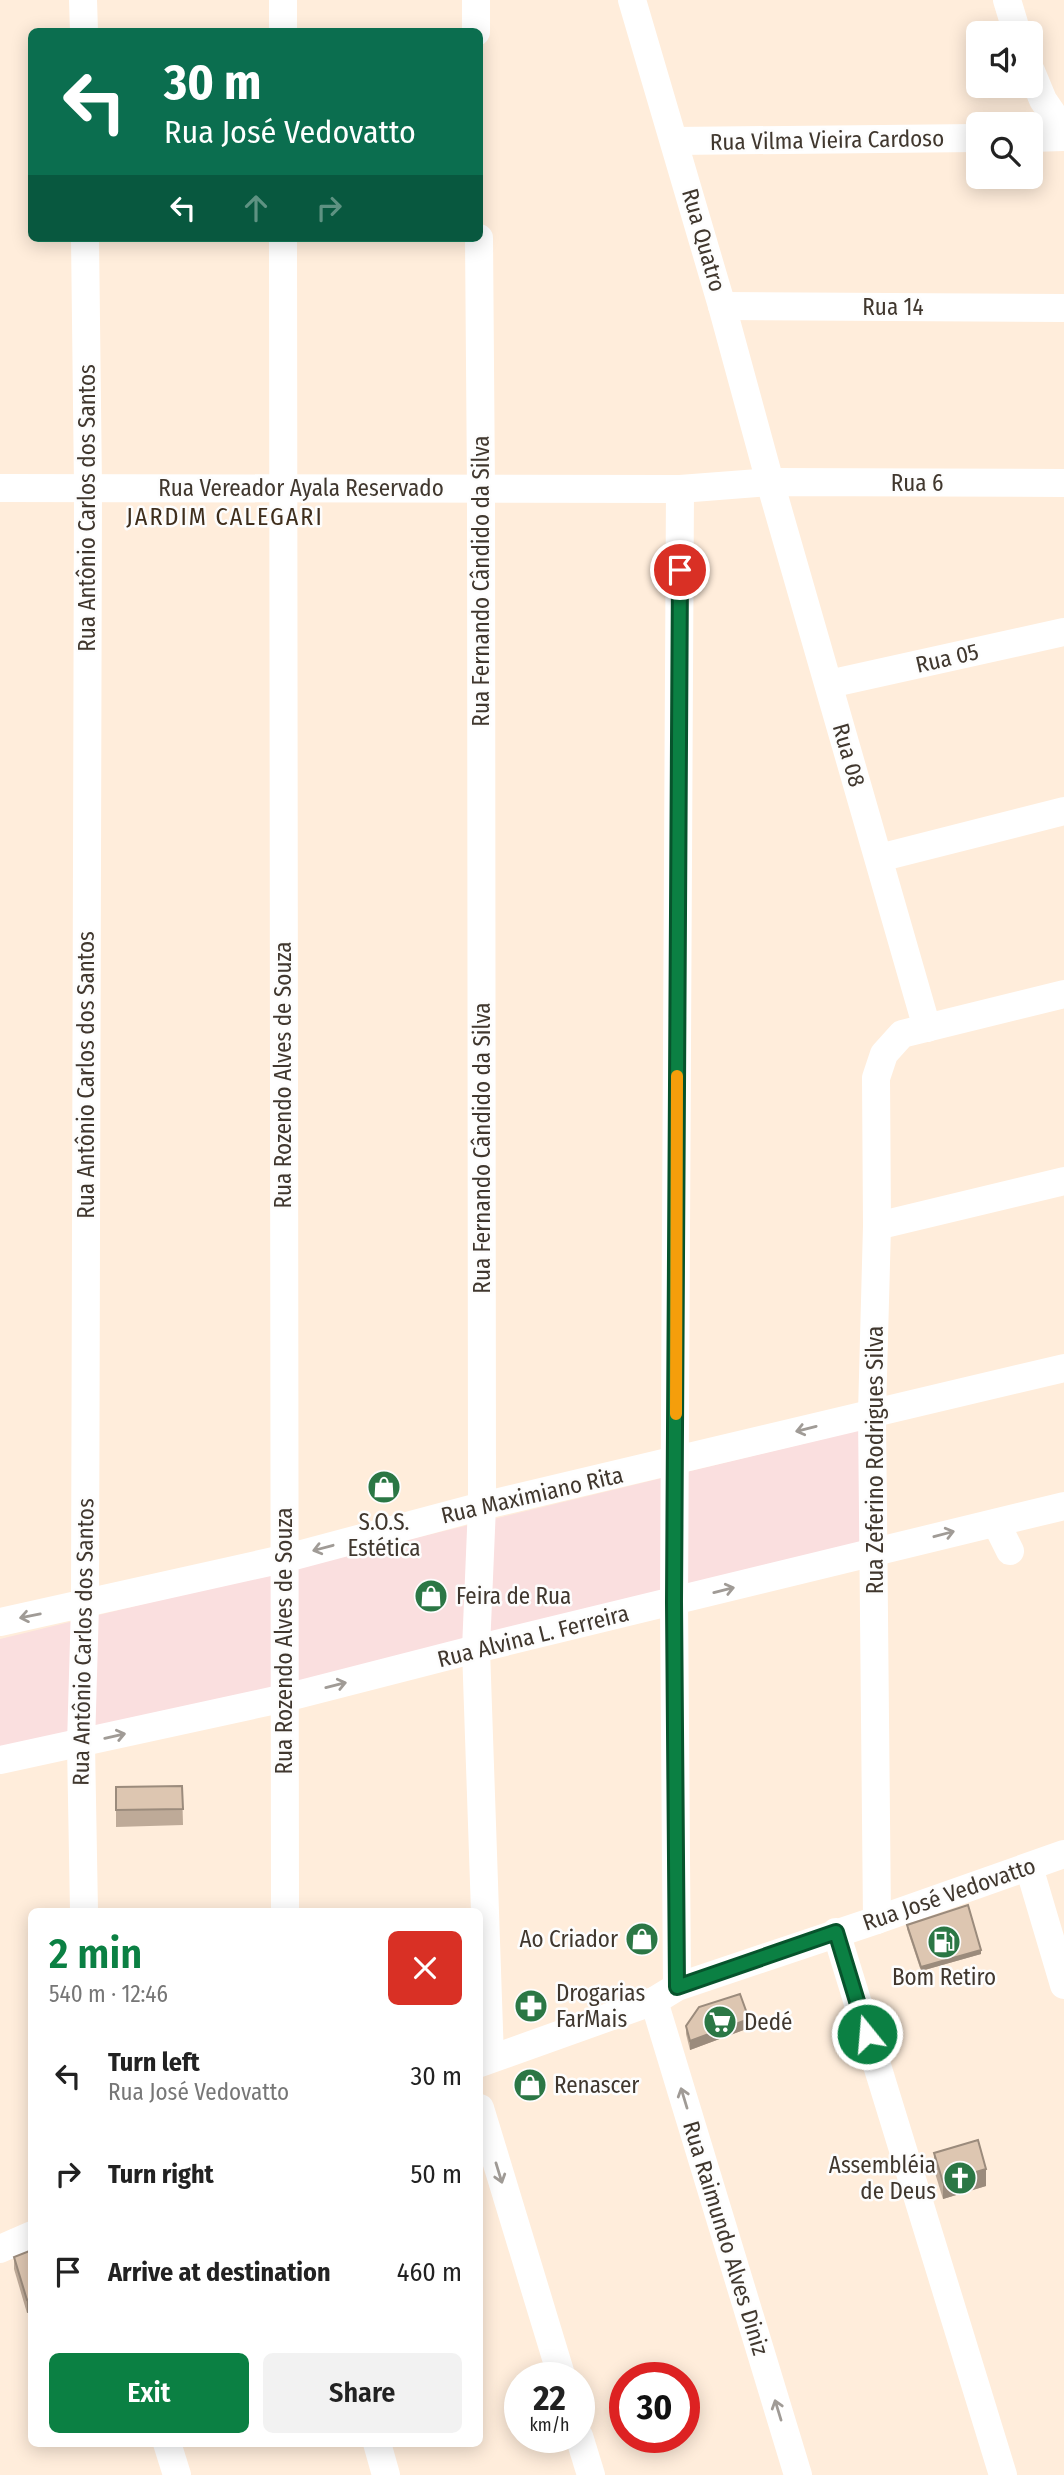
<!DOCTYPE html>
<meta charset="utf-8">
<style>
body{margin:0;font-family:"Fira Sans Condensed",sans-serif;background:#f2f2f2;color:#222;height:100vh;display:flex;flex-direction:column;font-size:26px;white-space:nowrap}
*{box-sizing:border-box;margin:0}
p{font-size:23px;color:#767676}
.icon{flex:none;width:38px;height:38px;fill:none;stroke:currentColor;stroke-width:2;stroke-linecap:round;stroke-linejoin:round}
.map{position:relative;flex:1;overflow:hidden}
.details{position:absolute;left:28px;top:1908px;width:455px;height:539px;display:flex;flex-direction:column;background:#fff;border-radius:10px;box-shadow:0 4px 18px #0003}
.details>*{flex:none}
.guide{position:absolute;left:28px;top:28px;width:455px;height:214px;border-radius:10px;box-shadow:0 4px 18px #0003;background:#0b6e4f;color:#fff;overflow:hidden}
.buttons{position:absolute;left:966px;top:21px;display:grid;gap:14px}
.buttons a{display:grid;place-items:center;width:77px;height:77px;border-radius:10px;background:#fff;box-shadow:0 4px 18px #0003;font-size:35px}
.speed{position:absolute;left:504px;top:2362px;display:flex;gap:14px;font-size:35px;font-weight:700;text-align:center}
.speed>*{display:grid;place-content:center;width:91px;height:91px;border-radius:50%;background:#fff;box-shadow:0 4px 18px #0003;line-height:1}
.speed small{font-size:18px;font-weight:400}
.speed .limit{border:10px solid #d22;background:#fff;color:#111}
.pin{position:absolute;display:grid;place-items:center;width:60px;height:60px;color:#fff;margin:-30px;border:4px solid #fff;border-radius:50%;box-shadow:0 2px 7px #0007}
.me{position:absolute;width:77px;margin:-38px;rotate:343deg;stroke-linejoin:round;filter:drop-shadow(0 0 5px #0008)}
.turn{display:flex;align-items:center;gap:24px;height:147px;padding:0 21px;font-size:32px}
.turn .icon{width:91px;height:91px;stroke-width:2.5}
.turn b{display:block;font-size:49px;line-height:60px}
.lanes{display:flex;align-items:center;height:66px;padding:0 21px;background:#0003;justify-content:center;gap:35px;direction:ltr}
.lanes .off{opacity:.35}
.round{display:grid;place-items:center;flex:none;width:74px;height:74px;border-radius:10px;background:#f2f2f2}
.overview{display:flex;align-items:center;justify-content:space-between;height:119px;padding:0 21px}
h1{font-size:42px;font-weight:600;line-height:52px;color:#0b8043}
.cta{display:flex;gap:14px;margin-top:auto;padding:14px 21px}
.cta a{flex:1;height:80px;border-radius:10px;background:#0b8043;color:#fff;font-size:28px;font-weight:600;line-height:80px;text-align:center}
.cta a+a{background:#f2f2f2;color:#222}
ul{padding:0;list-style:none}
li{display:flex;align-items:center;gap:21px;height:98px;padding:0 21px}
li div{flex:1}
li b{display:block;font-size:26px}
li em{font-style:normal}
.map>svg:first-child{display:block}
.commercial{fill:#fadfdf}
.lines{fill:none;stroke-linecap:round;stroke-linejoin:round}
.minor{stroke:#fff;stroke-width:28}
.wall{fill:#beaa98}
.shaded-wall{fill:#9b8b7c}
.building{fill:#ddc6b1;stroke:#9b8b7c;stroke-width:2}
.oneway{stroke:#a09b96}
.route-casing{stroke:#07532c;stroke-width:18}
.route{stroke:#0b8043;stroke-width:12}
.slow{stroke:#f59e0b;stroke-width:12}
.labels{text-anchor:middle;stroke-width:5;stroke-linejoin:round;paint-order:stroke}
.street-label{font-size:23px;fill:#40372e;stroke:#fdfdfd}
.poi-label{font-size:23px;fill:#40372e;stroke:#fdfdfd;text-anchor:start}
.neighbourhood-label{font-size:24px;letter-spacing:2px;fill:#3f2e1c;stroke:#fdfdfd}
</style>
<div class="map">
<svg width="1064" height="2475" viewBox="0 0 1064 2475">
<rect width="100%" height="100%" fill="#ffeddb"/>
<path class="commercial" d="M864 1429 867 1554 0 1758V1639Z"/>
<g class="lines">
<g class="minor">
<path d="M83 0 84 32"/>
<path d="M476 0V32"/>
<path d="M632 0 722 306 770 482 927 1028"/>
<path d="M1007 0 1017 33"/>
<path d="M283 32V0"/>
<path d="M1031 71 1043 100 1064 131"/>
<path d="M1031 138 1064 137"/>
<path d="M675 141 978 138"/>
<path d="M283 238 285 1911"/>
<path d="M479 238 481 489 482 1506 476 1649 490 2058"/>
<path d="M722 306 1064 308"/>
<path d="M0 488 680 489 770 482 1064 483"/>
<path d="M829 684 1064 632"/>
<path d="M879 858 1064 811"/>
<path d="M877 1226 1064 1181"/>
<path d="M996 1523 1010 1551"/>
<path d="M0 1622 283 1559 482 1506 1064 1368"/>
<path d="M0 1760 285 1698 476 1649 1064 1506"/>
<path d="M1029 1867 1064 1985"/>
<path d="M84 1911 81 1744 85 1605 88 486 85 238"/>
<path d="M877 1920 872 1413 877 1226 876 1078 884 1054 902 1034 1064 994"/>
<path d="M836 1932 1003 2475"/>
<path d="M677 1987 674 1602 680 489"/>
<path d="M654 2001 798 2475"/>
<path d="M480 2063 654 2001 677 1987 877 1920 1064 1854"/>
<path d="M480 2108 562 2378"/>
<path d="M0 2249 32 2235"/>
<path d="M579 2436 591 2475"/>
<path d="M167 2443 177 2475"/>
<path d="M377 2443 386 2475"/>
</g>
</g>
<g class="wall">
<path d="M182 1786 183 1825 116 1827V1787Z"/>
<path d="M907 1925 981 1954 921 1971 907 1929Z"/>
<path d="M686 2026 749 2028 690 2050 686 2034Z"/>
<path d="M934 2153 986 2186 943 2199 934 2170Z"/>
<path d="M32 2250V2311L27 2313 14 2269V2257Z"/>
</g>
<g class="shaded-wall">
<path d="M981 1950V1954L921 1971V1967Z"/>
<path d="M749 2019V2028L690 2050V2041Z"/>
<path d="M986 2169V2186L943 2199V2182Z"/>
<path d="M32 2299V2311L27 2313V2300Z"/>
</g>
<g class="building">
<path d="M182 1786 183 1809 116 1810V1787Z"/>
<path d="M968 1905 981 1950 921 1967 907 1925Z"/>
<path d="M740 1994 749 2019 690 2041 686 2026 699 2007Z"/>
<path d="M978 2140 986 2169 943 2182 934 2153Z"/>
<path d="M32 2250V2299L27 2300 14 2257Z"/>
</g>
<defs><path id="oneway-shaft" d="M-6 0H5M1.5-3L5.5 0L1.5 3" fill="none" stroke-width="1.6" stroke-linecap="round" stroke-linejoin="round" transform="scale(1.75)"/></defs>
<g class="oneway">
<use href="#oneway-shaft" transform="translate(806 1429) rotate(166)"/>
<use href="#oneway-shaft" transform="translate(944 1534) rotate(-15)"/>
<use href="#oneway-shaft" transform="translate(323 1548) rotate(165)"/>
<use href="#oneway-shaft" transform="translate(724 1590) rotate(-14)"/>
<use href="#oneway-shaft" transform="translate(30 1616) rotate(169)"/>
<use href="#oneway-shaft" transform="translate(336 1685) rotate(-14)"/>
<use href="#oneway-shaft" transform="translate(115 1736) rotate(-13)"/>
<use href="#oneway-shaft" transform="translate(684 2098) rotate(-107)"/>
<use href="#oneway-shaft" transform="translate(499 2173) rotate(73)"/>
<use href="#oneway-shaft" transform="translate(778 2410) rotate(-107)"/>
</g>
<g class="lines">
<defs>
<path id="route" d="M680 570 674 1602 677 1987 836 1932 867 2034"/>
</defs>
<use href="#route" class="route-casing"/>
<use href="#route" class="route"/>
<path class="slow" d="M676 1414 677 1076"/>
</g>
<defs>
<symbol id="shop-disc" viewBox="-11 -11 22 22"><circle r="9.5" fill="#2b7745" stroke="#fdfdfd"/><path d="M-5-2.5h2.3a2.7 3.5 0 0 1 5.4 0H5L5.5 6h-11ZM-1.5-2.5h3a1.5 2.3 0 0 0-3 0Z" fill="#fff"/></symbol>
<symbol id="fuel-disc" viewBox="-11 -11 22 22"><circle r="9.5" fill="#2b7745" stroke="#fdfdfd"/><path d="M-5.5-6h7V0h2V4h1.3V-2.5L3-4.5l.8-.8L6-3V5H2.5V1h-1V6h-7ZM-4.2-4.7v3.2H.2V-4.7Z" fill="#fff"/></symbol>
<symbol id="pharmacy-disc" viewBox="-11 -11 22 22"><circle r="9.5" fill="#2b7745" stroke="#fdfdfd"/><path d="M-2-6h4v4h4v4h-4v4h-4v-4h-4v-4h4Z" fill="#fff"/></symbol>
<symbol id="supermarket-disc" viewBox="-11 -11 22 22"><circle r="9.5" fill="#2b7745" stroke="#fdfdfd"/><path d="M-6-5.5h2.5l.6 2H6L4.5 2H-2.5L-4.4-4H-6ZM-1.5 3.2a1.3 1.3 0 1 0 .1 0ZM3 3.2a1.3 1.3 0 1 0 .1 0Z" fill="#fff"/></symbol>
<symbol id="church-disc" viewBox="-11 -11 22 22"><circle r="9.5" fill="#2b7745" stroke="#fdfdfd"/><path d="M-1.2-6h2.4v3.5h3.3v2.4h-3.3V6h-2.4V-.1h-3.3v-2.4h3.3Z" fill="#fff"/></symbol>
</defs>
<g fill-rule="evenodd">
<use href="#shop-disc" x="365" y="1468" width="38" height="38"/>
<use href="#shop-disc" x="412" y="1577" width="38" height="38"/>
<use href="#shop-disc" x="623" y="1920" width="38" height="38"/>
<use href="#fuel-disc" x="925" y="1923" width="38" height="38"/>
<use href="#pharmacy-disc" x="512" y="1987" width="38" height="38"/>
<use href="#supermarket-disc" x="701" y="2003" width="38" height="38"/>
<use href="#shop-disc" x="511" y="2066" width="38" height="38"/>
<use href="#church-disc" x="941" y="2159" width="38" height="38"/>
</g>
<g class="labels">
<g class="street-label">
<text transform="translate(827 140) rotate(-1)" y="8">Rua Vilma Vieira Cardoso</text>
<text transform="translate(704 240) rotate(74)" y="8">Rua Quatro</text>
<text x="893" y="315">Rua 14</text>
<text x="917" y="491">Rua 6</text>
<text x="301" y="496">Rua Vereador Ayala Reservado</text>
<text transform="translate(87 508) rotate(-90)" y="8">Rua Antônio Carlos dos Santos</text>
<text transform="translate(481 581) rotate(-90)" y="8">Rua Fernando Cândido da Silva</text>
<text transform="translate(947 658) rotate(-13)" y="8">Rua 05</text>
<text transform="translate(849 755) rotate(74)" y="8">Rua 08</text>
<text transform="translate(86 1075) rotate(-90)" y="8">Rua Antônio Carlos dos Santos</text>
<text transform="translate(283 1075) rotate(-90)" y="8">Rua Rozendo Alves de Souza</text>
<text transform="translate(482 1148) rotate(-90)" y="8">Rua Fernando Cândido da Silva</text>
<text transform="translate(875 1460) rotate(-90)" y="8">Rua Zeferino Rodrigues Silva</text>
<text transform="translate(532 1495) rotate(-13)" y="8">Rua Maximiano Rita</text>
<text transform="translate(533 1636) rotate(-14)" y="8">Rua Alvina L. Ferreira</text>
<text transform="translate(284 1641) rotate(-90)" y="8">Rua Rozendo Alves de Souza</text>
<text transform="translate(83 1642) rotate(-89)" y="8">Rua Antônio Carlos dos Santos</text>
<text transform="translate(949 1894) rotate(-19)" y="8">Rua José Vedovatto</text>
<text transform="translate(726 2238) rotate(73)" y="8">Rua Raimundo Alves Diniz</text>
</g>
<g class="poi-label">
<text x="384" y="1530" text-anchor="middle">S.O.S.<tspan x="384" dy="26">Estética</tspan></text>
<text x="456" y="1604">Feira de Rua</text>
<text x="618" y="1947" text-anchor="end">Ao Criador</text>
<text x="944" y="1985" text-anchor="middle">Bom Retiro</text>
<text x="556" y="2001">Drogarias<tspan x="556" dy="26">FarMais</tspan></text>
<text x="744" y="2030">Dedé</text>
<text x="554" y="2093">Renascer</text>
<text x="936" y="2173" text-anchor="end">Assembléia<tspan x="936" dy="26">de Deus</tspan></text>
</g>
<g class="neighbourhood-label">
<text x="225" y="525">JARDIM CALEGARI</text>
</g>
</g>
</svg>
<div class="buttons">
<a><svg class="icon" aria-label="sound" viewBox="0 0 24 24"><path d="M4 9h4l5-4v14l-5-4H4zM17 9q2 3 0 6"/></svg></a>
<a><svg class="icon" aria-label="search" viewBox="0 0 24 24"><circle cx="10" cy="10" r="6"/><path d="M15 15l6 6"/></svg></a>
</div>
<div class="speed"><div>22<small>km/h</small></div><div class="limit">30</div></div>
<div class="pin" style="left:680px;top:570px;background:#d93025"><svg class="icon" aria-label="arrive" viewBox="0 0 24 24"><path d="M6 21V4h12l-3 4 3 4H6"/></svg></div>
<svg class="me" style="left:867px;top:2034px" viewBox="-20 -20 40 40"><circle r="17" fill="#0b8043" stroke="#fff" stroke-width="3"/><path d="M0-11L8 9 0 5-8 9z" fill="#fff"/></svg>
<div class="guide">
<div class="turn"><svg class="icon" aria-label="left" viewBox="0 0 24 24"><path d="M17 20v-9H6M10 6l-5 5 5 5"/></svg><div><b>30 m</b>Rua José Vedovatto</div></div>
<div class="lanes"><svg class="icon" aria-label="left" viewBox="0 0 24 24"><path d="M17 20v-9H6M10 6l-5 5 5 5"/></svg><svg class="icon off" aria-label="ahead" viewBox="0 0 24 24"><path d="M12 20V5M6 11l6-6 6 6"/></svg><svg class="icon off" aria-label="right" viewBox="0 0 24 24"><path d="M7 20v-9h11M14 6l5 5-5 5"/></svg></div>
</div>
<section class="details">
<div class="overview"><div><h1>2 min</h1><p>540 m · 12:46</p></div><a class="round" style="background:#d93025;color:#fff"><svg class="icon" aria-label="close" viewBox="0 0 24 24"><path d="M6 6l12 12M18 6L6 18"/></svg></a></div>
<ul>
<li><svg class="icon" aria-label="left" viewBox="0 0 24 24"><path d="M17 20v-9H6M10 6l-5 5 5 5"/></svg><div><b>Turn left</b><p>Rua José Vedovatto</p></div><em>30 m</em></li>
<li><svg class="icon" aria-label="right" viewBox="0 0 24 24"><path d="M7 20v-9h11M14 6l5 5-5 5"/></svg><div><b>Turn right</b></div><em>50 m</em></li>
<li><svg class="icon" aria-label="arrive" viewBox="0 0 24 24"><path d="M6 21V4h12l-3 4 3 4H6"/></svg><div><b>Arrive at destination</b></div><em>460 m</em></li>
</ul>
<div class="cta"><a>Exit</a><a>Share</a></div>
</section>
</div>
